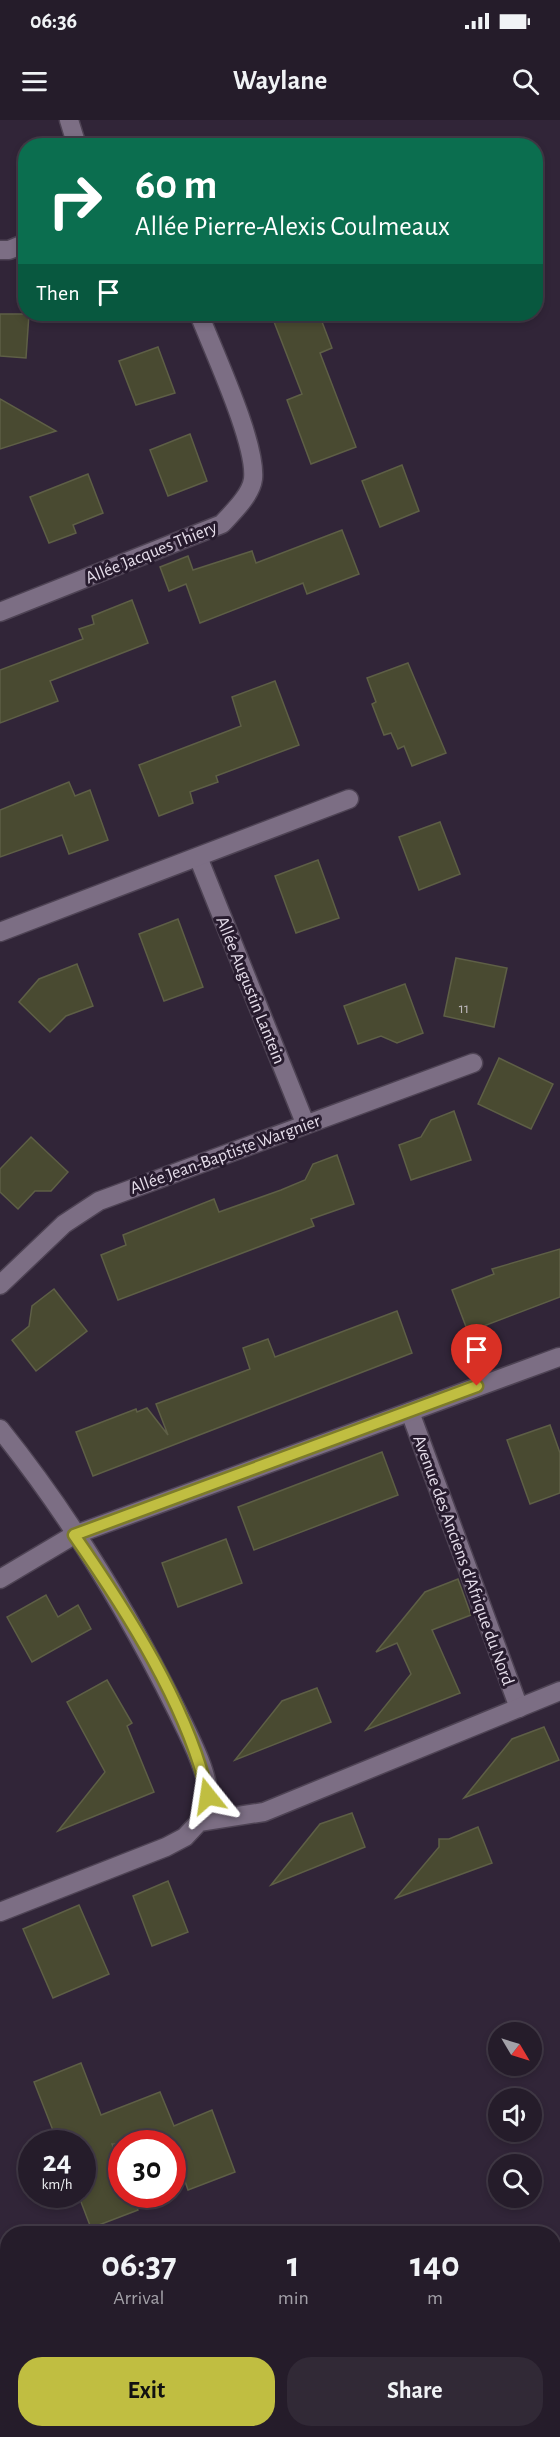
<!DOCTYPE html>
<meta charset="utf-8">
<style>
body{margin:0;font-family:"Alegreya Sans",sans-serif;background:#312936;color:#f1f3f6;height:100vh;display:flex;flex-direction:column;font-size:22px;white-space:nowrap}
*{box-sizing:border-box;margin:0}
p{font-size:20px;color:#a3a1a8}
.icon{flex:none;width:33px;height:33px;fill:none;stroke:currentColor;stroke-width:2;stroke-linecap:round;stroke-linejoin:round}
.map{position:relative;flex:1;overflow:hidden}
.sheet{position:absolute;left:0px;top:2106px;width:561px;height:212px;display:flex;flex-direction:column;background:#251c2a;border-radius:24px 24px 0 0;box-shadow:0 3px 9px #0003,0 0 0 2px #423a47}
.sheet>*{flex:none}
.top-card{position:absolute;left:18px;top:18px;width:525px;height:183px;border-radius:24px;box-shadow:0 3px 9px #0003,0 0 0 2px #423a47;background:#0b6e4f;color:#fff;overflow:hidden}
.needle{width:39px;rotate:128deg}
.buttons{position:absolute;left:488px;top:1902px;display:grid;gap:12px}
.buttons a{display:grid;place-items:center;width:54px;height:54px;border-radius:50%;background:#251c2a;box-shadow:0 3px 9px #0003,0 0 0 2px #423a47;font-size:30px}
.speed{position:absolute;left:18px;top:2010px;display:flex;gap:12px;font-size:30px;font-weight:700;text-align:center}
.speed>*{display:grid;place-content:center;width:78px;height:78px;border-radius:50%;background:#251c2a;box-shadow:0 3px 9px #0003,0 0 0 2px #423a47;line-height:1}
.speed small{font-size:15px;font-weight:400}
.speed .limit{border:9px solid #d22;background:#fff;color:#111}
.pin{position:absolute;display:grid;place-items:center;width:51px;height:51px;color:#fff;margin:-62px -26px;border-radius:50% 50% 50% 0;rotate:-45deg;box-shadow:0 0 6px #0007}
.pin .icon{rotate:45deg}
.me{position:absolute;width:66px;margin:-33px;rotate:345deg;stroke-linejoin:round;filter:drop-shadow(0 0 4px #0008)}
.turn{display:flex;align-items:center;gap:21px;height:126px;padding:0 18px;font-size:27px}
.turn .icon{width:78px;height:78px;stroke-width:2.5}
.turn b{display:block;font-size:42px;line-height:51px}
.then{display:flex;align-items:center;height:57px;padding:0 18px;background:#0003;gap:12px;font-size:22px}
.eta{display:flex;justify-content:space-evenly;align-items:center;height:102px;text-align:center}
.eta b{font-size:36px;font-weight:600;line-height:42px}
.button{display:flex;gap:12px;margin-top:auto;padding:12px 18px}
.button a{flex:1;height:69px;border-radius:24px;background:#c0be41;color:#111;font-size:24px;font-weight:600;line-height:69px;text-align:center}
.button a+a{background:#312936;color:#f1f3f6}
.status{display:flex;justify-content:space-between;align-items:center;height:42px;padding:0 30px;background:#251c2a;direction:ltr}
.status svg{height:16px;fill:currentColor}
header{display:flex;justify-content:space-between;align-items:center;height:78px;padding:0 18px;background:#251c2a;font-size:27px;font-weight:600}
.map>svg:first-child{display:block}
.building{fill:#494a31;stroke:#5e5f46;stroke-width:1.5}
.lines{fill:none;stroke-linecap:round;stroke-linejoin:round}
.minor-casing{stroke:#4e4354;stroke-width:21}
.minor{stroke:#7c6e84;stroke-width:18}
.route-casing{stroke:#7d7c2a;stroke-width:15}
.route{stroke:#c0be41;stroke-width:10}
.labels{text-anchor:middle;stroke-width:6;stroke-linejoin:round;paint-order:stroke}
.number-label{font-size:15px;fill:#beb8bc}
.street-label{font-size:18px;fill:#e5ddea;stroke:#271b2e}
</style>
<div class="status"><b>06:36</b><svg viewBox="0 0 49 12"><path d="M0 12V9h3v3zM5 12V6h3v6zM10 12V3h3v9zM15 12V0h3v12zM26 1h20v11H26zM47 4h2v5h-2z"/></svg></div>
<header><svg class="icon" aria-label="menu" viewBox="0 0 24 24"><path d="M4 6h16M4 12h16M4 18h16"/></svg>Waylane<svg class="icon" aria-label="search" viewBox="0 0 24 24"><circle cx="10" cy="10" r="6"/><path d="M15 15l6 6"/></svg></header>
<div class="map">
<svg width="560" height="2317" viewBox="0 0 560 2317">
<rect width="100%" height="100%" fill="#312538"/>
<g class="building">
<path d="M0 194H29L26 238 0 236Z"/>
<path d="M271 194H319L332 228 320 233 356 327 311 344 287 280 302 274Z"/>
<path d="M158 227 175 273 136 285 119 241Z"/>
<path d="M0 279 56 311 0 329Z"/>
<path d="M190 314 207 361 168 376 150 330Z"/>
<path d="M402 345 419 391 380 407 362 361Z"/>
<path d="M88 354 103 393 73 405 76 413 49 423 30 377Z"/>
<path d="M342 410 359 454 307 474 303 463 200 503 186 464 169 471 160 447 188 436 193 450 252 431 256 443Z"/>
<path d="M132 480 148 523 50 561 58 581 0 603V550L83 519 79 509 94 504 92 496Z"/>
<path d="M408 543 446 633 412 646 404 626 398 629 391 613 384 615 372 584 376 582 367 558Z"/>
<path d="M275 561 299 625 216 656 218 662 190 672 193 683 159 696 139 645 241 606 232 577Z"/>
<path d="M69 662 75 676 90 670 108 720 69 734 62 715 0 737V690Z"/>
<path d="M440 702 460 754 419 770 399 717Z"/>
<path d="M318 740 339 798 296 813 275 756Z"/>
<path d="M178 799 203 867 164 881 139 814Z"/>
<path d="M456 838 507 848 494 907 444 896Z"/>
<path d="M77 844 93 886 66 896 50 912 19 882 39 859Z"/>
<path d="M405 864 423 913 397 923 381 916 358 924 344 886Z"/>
<path d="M499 938 553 964 531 1009 478 984Z"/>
<path d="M454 991 471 1040 411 1060 399 1025 421 1017 431 1000Z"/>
<path d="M31 1017 68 1052 51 1071H35L18 1089 0 1072V1049Z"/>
<path d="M337 1035 354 1084 311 1099 314 1106 118 1180 101 1135 126 1125 123 1115 214 1079 219 1092 281 1070 305 1060 313 1044Z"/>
<path d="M560 1129V1177L468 1212 452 1170 494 1154 492 1149Z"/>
<path d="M54 1169 87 1211 36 1251 12 1220 29 1206 32 1186Z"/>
<path d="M397 1191 412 1233 93 1356 76 1312 136 1289 137 1292 147 1288 168 1315 156 1284 250 1249 243 1228 268 1219 275 1237Z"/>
<path d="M550 1305 560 1333V1373L530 1384 507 1320Z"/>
<path d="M382 1332 398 1375 254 1430 238 1387Z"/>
<path d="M226 1419 242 1463 178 1487 162 1443Z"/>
<path d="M458 1459 471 1495 432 1510 460 1573 366 1610 411 1554 397 1523 376 1532 425 1472Z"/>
<path d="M46 1475 58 1497 78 1485 91 1509 32 1542 7 1497Z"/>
<path d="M107 1560 132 1603 127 1606 154 1672 58 1711 105 1652 67 1582Z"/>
<path d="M317 1568 331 1602 235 1640 282 1581Z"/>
<path d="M544 1607 559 1640 464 1678 512 1619Z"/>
<path d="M352 1693 365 1727 271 1765 320 1704Z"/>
<path d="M478 1707 492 1743 396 1778 439 1727V1719H449Z"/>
<path d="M168 1761 188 1812 152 1826 133 1776Z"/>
<path d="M79 1785 109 1854 53 1878 23 1809Z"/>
<path d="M81 1943 101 1995 160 1972 174 2006 212 1990 235 2052 188 2070 172 2024H112L122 2048V2074H132L138 2090 91 2108 78 2074H82V2024H32L31 2021 54 2013 34 1962Z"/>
</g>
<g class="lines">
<defs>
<g id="minor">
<path d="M69 0 77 26"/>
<path d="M0 130H9L26 123"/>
<path d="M0 492 222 404C233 392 251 375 253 359 257 324 213 230 199 194"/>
<path d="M198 737 305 1003"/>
<path d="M0 812 349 679"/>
<path d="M0 1165 64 1104 99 1081 473 943"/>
<path d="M410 1292 519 1588"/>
<path d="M0 1309C69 1395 128 1492 177 1591 187 1612 209 1653 208 1676 208 1684 202 1694 199 1702"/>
<path d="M0 1459 74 1415 559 1237"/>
<path d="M0 1792 166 1727 185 1717 199 1702 264 1692 560 1571"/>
</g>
</defs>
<use href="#minor" class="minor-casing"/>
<use href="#minor" class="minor"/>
</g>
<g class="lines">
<defs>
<path id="route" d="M208 1676C188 1586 126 1490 74 1415L477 1266"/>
</defs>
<use href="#route" class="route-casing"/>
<use href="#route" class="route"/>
</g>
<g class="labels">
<g class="number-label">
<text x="464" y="893">11</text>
</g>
<g class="street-label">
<text transform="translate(151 432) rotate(-22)" y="6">Allée Jacques Thiery</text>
<text transform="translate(251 870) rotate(68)" y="6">Allée Augustin Lantein</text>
<text transform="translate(225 1034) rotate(-20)" y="6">Allée Jean-Baptiste Wargnier</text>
<text transform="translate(464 1440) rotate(70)" y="6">Avenue des Anciens d'Afrique du Nord</text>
</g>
</g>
</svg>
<div class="buttons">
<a><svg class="needle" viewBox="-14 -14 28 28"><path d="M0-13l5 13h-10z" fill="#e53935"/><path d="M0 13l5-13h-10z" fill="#a3a1a8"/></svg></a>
<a><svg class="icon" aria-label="sound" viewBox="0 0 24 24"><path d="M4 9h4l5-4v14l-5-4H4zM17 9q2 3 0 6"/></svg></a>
<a><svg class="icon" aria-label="search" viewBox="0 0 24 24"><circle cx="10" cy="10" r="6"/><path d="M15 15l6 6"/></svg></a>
</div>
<div class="speed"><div>24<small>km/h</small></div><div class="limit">30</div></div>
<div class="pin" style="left:477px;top:1266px;background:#d93025"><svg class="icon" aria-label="arrive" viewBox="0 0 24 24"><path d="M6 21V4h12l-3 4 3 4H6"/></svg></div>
<svg class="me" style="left:208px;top:1676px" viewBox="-20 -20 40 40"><path d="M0-17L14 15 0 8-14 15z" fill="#c0be41" stroke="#fff" stroke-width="4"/></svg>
<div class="top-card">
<div class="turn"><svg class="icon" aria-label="right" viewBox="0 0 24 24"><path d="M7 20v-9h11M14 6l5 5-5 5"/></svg><div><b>60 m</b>Allée Pierre-Alexis Coulmeaux</div></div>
<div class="then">Then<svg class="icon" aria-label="arrive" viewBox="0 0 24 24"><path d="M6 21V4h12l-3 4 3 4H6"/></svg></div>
</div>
<section class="sheet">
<div class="eta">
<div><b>06:37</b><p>Arrival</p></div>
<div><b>1</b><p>min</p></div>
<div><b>140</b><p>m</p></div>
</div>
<div class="button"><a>Exit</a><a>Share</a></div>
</section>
</div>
